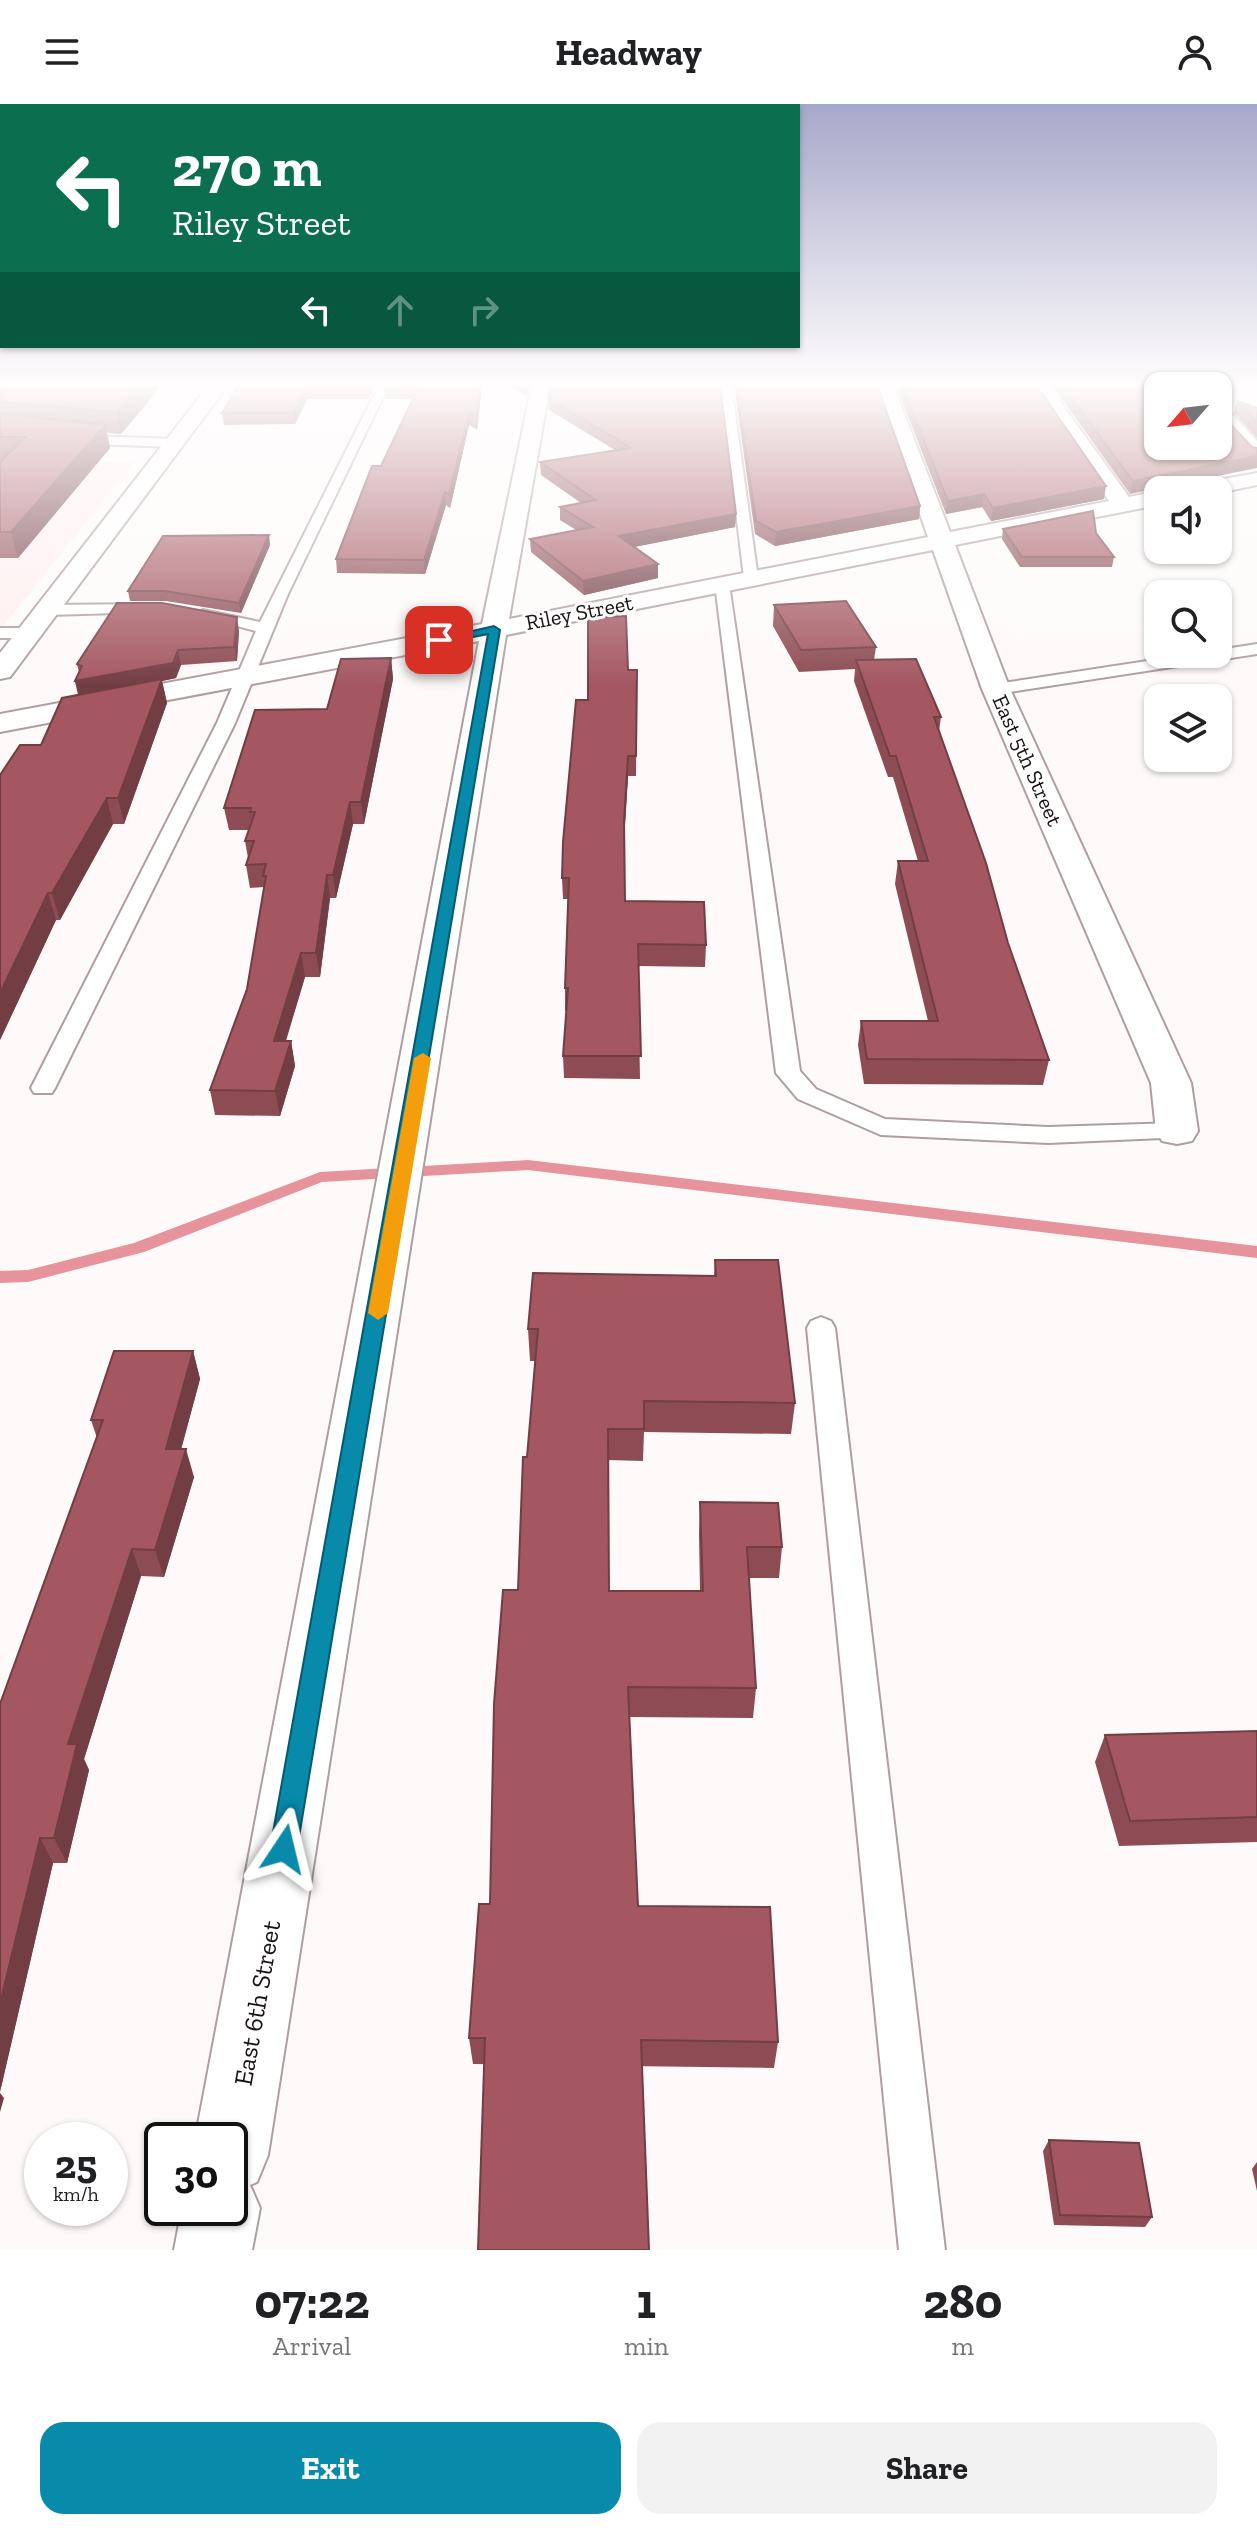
<!DOCTYPE html>
<style>
body{margin:0;font-family:"Zilla Slab",serif;background:#f2f2f2;color:#202124;height:100vh;display:flex;flex-direction:column;font-size:30px;white-space:nowrap}
*{box-sizing:border-box;margin:0}
p{font-size:26px;color:#757577}
.icon{flex:none;width:44px;height:44px;fill:none;stroke:currentColor;stroke-width:2;stroke-linecap:round;stroke-linejoin:round}
.map{position:relative;height:2146px;overflow:hidden}
.side{display:flex;flex-direction:column;background:#fff;flex:1}
.side>*{flex:none}
.guide{position:absolute;left:0px;top:0px;width:800px;height:244px;box-shadow:0 2px 6px #0004;background:#0b6e4f;color:#fff;overflow:hidden}
.needle{width:52px;rotate:242deg}
.tools{position:absolute;left:1144px;top:268px;display:grid;gap:16px}
.tools a{display:grid;place-items:center;width:88px;height:88px;border-radius:16px;background:#fff;box-shadow:0 2px 6px #0004;font-size:40px}
.speed{position:absolute;left:24px;top:2018px;display:flex;gap:16px;font-size:40px;font-weight:700;text-align:center}
.speed>*{display:grid;place-content:center;width:104px;height:104px;border-radius:50%;background:#fff;box-shadow:0 2px 6px #0004;line-height:1}
.speed small{font-size:20px;font-weight:400}
.speed .limit{border:4px solid #111;border-radius:12px;background:#fff;color:#111}
.pin{position:absolute;display:grid;place-items:center;width:68px;height:68px;color:#fff;margin:-34px;border-radius:16px;box-shadow:0 4px 12px #0006}
.me{position:absolute;width:88px;margin:-44px;rotate:10deg;stroke-linejoin:round;filter:drop-shadow(0 0 6px #0008)}
.turn{display:flex;align-items:center;gap:28px;height:168px;padding:0 40px;font-size:36px}
.turn .icon{width:104px;height:104px;stroke-width:2.5}
.turn b{display:block;font-size:56px;line-height:68px}
.lanes{display:flex;align-items:center;height:76px;padding:0 40px;background:#0003;justify-content:center;gap:40px;direction:ltr}
.lanes .off{opacity:.35}
.eta{display:flex;justify-content:space-evenly;align-items:center;height:136px;text-align:center}
.eta b{font-size:48px;font-weight:700;line-height:56px}
.button{display:flex;gap:16px;margin-top:auto;padding:16px 40px}
.button a{flex:1;height:92px;border-radius:24px;background:#088aab;color:#fff;font-size:32px;font-weight:700;line-height:92px;text-align:center}
.button a+a{background:#f2f2f2;color:#202124}
header{display:flex;justify-content:space-between;align-items:center;height:104px;padding:0 40px;background:#fff;font-size:36px;font-weight:700}
.map>svg:first-child{display:block}
.built{fill:#ffeff0}
.lines{fill:none;stroke-linecap:round;stroke-linejoin:round}
.stream{fill:#e7939c;fill-rule:evenodd}
.service-casing{stroke:#af9e9f;stroke-width:4}
.minor-casing{stroke:#af9e9f;stroke-width:4}
.service{fill:#fff;fill-rule:evenodd}
.minor{fill:#fff;fill-rule:evenodd}
.wall{fill:#8d4b53}
.shaded-wall{fill:#733d44}
.building{fill:#a45761;stroke:#733d44;stroke-width:2}
.route{fill:#088aab;stroke:#055a6f;stroke-width:2}
.slow{fill:#f59e0b}
.labels{text-anchor:middle;stroke-width:6;stroke-linejoin:round;paint-order:stroke}
.far-street-label{font-size:22px;fill:#191313;stroke:#fff}
.street-label{font-size:26px;fill:#191313;stroke:#fff}
</style>
<header><svg class="icon" aria-label="menu" viewBox="0 0 24 24"><path d="M4 6h16M4 12h16M4 18h16"/></svg>Headway<svg class="icon" aria-label="person" viewBox="0 0 24 24"><circle cx="12" cy="8" r="4"/><path d="M4 21q1-7 8-7t8 7"/></svg></header>
<div class="map">
<svg width="1257" height="2146" viewBox="0 0 1257 2146">
<rect width="100%" height="100%" fill="#fefafa"/>
<path class="built" d="M0 358H134L0 526Z"/>
<g class="lines">
<path class="stream" d="M528 1056 1257 1142V1154L528 1066 322 1078 144 1148 28 1178 0 1179V1167L28 1166 134 1139 320 1068Z"/>
<defs>
<g id="service">
<path d="M379 281H389L288 490 235 619 55 984 52 989H34L31 984 217 619 256 527 195 511 203 506 260 518Z"/>
<path d="M721 281H731L758 474 751 478 744 474Z"/>
<path d="M75 328 90 332 177 335 183 339 177 343 90 340 71 335V329Z"/>
<path d="M722 476 729 480 800 967 816 985 885 1015 1048 1023 1177 1019 1186 1021 1190 1027 1186 1033 1048 1039 881 1031 798 995 776 969 715 480Z"/>
<path d="M148 500 153 502V508L48 511 40 506 48 501Z"/>
<path d="M0 524H29L37 529 29 534H0Z"/>
<path d="M1257 540V550L996 590 988 585 996 580 1193 550H1218V546Z"/>
<path d="M821 1213 831 1217 835 1224 945 2146H899L807 1224 811 1217Z"/>
</g>
<g id="minor">
<path d="M209 281H228L10 573 0 575V549Z"/>
<path d="M532 281H550L509 515 928 433 875 281H893L950 428 1109 397 1030 281H1048L1129 393 1158 387V401L955 441 1010 585 1191 979 1198 1027 1192 1037 1177 1040 1162 1037 1156 1027 1151 979 982 585 933 446 506 531 268 2051 257 2078 250 2081 260 2104 252 2146H174L182 2104H230V2036H195L479 537 0 628V610L482 520Z"/>
<path d="M1218 301 1225 303 1257 337V355L1250 353 1218 318Z"/>
<path d="M1257 369V381L1218 389V386H1188L1191 381Z"/>
</g>
</defs>
<use href="#service" class="service-casing"/>
<use href="#minor" class="minor-casing"/>
<use href="#service" class="service"/>
<use href="#minor" class="minor"/>
</g>
<g class="wall">
<path d="M0 281H162L121 330 107 329 110 344 18 454H0V358L2 356H0Z"/>
<path d="M239 281H376L368 295H307L295 320 224 321 222 309Z"/>
<path d="M386 281H482L477 326 469 321 450 404 446 401 425 470 337 469 336 455 413 295H385L384 284Z"/>
<path d="M509 281H529L527 292Z"/>
<path d="M550 281 736 410 735 423 634 443 658 460V474L584 491 531 448 530 435 576 426 560 416V403L581 399 541 371 540 358 615 346 549 306 548 294Z"/>
<path d="M734 281H877L920 402 919 415 775 442 755 430Z"/>
<path d="M896 281H1036L1104 395 991 417 982 403 946 410Z"/>
<path d="M1052 281H1191L1130 390Z"/>
<path d="M1237 297 1257 304V334L1234 309Z"/>
<path d="M1003 425 1096 429 1114 453 1112 463H1020L1002 435Z"/>
<path d="M270 441 241 509 166 497H130L128 487Z"/>
<path d="M774 501 876 543 874 556 941 613 939 627 1008 839 1049 956 1043 981 864 980 858 941 861 917H928L895 780 898 757H918L893 673H888L854 577 855 565 799 568 773 522Z"/>
<path d="M239 527 237 557 181 561 176 574 162 577 167 599 124 720H113L60 816H56L0 936 41 641 78 591 75 577 79 568 77 560Z"/>
<path d="M391 554 393 575 364 720H353L336 794H330L320 873H305L286 937H291L295 962 280 1012 215 1011 210 986 247 885 264 783 250 784 246 761 248 754 245 737 249 726H229L224 704 327 605Z"/>
<path d="M628 566H637L636 672H628L624 737 625 797 706 841 705 863 638 862 640 975 564 974 563 952 567 907H565V884L568 795H563L562 774 588 596Z"/>
<path d="M715 1156 795 1299 791 1330 644 1328 643 1357 608 1356 609 1487H700L699 1430 700 1398 782 1443 779 1474H749L756 1584 753 1614 629 1613 638 1802 778 1938 774 1964 473 1960 469 1934 490 1800 518 1486 535 1257H530L528 1225 714 1172Z"/>
<path d="M193 1247 200 1275 181 1345 194 1373 164 1473 141 1472 84 1655 89 1666 67 1759H53L0 1988 97 1334 91 1316Z"/>
<path d="M1257 1627V1738L1119 1742 1095 1658 1105 1631Z"/>
<path d="M1049 2036 1152 2113 1145 2123 1054 2121 1043 2047Z"/>
<path d="M1257 2058V2087L1252 2065Z"/>
</g>
<g class="shaded-wall">
<path d="M140 281H162L121 330 117 308Z"/>
<path d="M369 281H376L368 295 367 284Z"/>
<path d="M480 281H482L477 326 476 314Z"/>
<path d="M305 284 307 295 295 320 293 309Z"/>
<path d="M469 309V321L450 404 449 391Z"/>
<path d="M105 321 110 344 18 454 11 428Z"/>
<path d="M1257 352V364L1130 390 1133 377Z"/>
<path d="M1106 382 1104 395 991 417 993 404Z"/>
<path d="M445 388 446 401 425 470 424 456Z"/>
<path d="M984 390 982 403 946 410 948 397Z"/>
<path d="M920 402 919 415 775 442 776 428Z"/>
<path d="M736 410 735 423 619 446V432Z"/>
<path d="M269 431 270 441 241 509 239 499Z"/>
<path d="M658 460V474L584 491 583 477Z"/>
<path d="M237 513 239 527 237 557 234 543Z"/>
<path d="M178 546 181 561 176 574 162 577 167 599 124 720 118 694 79 592 75 577Z"/>
<path d="M391 554 393 575 364 720 361 698Z"/>
<path d="M628 652V672L624 738V717Z"/>
<path d="M107 694 113 720 60 816 52 789Z"/>
<path d="M350 698 353 720 336 794 333 771Z"/>
<path d="M327 771 330 794 320 873 316 849Z"/>
<path d="M48 789 56 816 0 936V889Z"/>
<path d="M301 849 305 873 278 961 274 937Z"/>
<path d="M291 937 295 962 280 1012 275 987Z"/>
<path d="M193 1247 200 1275 174 1372 166 1345Z"/>
<path d="M186 1345 194 1373 164 1473 155 1446Z"/>
<path d="M132 1445 141 1472 84 1655 89 1666 67 1759 54 1734 68 1640Z"/>
<path d="M40 1734 53 1759 0 1988V1900Z"/>
<path d="M0 1989 4 1994 0 2008Z"/>
</g>
<g class="building">
<path d="M0 281H140L117 308 0 298Z"/>
<path d="M239 281H369L367 284H305L293 309H222Z"/>
<path d="M386 281H480L476 314 469 309 449 391 445 388 424 456 336 455 372 362H381L418 284H384Z"/>
<path d="M550 281H720L736 410 619 432 658 460 583 477 530 435 593 423 560 403 596 396 540 358 631 344 548 294Z"/>
<path d="M736 281H877L920 402 776 428 756 417Z"/>
<path d="M902 281H1036L1106 382 993 404 984 390 948 397Z"/>
<path d="M1062 281 1193 282H1158V342H1218V297L1219 308 1252 343 1257 344V352L1133 377Z"/>
<path d="M1237 297 1257 304V318Z"/>
<path d="M0 309 105 321 11 428H0V358L25 333H0Z"/>
<path d="M1093 407 1096 429 1114 453H1022L1003 425Z"/>
<path d="M269 431 239 499 164 487H128L163 432Z"/>
<path d="M846 497 876 543 801 546 774 501Z"/>
<path d="M117 499H162L237 513 234 543 178 546 173 559 75 577 82 562 77 560Z"/>
<path d="M626 512 628 566H637L636 652H628L624 717 625 797 704 798 706 841 638 840 641 952H563L568 884H565L569 774H562L563 738 576 596H588V514Z"/>
<path d="M391 554 361 698H350L333 771H327L316 849H301L274 937H291L275 987 210 986 247 885 266 772H263L266 760 246 761 254 737H245L255 708H250L251 704H224L255 606 327 605 341 555Z"/>
<path d="M916 555 941 613H934L986 759 1008 839 1049 956 867 955 861 917H938L898 757H928L896 652H890L856 556Z"/>
<path d="M162 575 118 694H107L52 789H48L0 889V671L20 641H41L62 594Z"/>
<path d="M715 1156H778L795 1299 644 1297V1325H608L609 1487H703L700 1398 778 1399 782 1443H747L756 1584 628 1583 638 1802 770 1803 778 1938 641 1936 649 2146H478L485 1934H469L479 1800H490L494 1600 503 1486H518L523 1353H527L538 1225H528L533 1169 716 1172Z"/>
<path d="M114 1247H193L166 1345H186L155 1446 132 1445 68 1640H77L54 1734H40L0 1900V1600L103 1316H91Z"/>
<path d="M1257 1627V1713L1130 1717 1105 1631Z"/>
<path d="M1049 2036 1139 2039 1152 2113 1060 2111Z"/>
</g>
<linearGradient id="sky" x2="0" y2="1"><stop stop-color="#a7a7ca"/><stop offset="0.48" stop-color="#fffdfd"/><stop offset="1" stop-color="#fffdfd" stop-opacity="0"/></linearGradient>
<rect width="1257" height="582" fill="url(#sky)"/>
<path class="route" d="M494 522 500 526 297 1745 293 1754 284 1758 274 1754 270 1745 488 530 439 540 433 536Z"/>
<path class="slow" d="M423 949 431 954 388 1209 378 1216 368 1209 414 954Z"/>
<g class="labels">
<g class="far-street-label">
<text transform="translate(579 508) rotate(-11)" y="8">Riley Street</text>
<text transform="translate(1028 656) rotate(66)" y="8">East 5th Street</text>
</g>
<g class="street-label">
<text transform="translate(257 1899) rotate(-80)" y="9">East 6th Street</text>
</g>
</g>
</svg>
<div class="tools">
<a><svg class="needle" viewBox="-14 -14 28 28"><path d="M0-13l5 13h-10z" fill="#e53935"/><path d="M0 13l5-13h-10z" fill="#757577"/></svg></a>
<a><svg class="icon" aria-label="sound" viewBox="0 0 24 24"><path d="M4 9h4l5-4v14l-5-4H4zM17 9q2 3 0 6"/></svg></a>
<a><svg class="icon" aria-label="search" viewBox="0 0 24 24"><circle cx="10" cy="10" r="6"/><path d="M15 15l6 6"/></svg></a>
<a><svg class="icon" aria-label="layers" viewBox="0 0 24 24"><path d="M12 4l9 5-9 5-9-5zM3 14l9 5 9-5"/></svg></a>
</div>
<div class="speed"><div>25<small>km/h</small></div><div class="limit">30</div></div>
<div class="pin" style="left:439px;top:536px;background:#d93025"><svg class="icon" aria-label="arrive" viewBox="0 0 24 24"><path d="M6 21V4h12l-3 4 3 4H6"/></svg></div>
<svg class="me" style="left:284px;top:1745px" viewBox="-20 -20 40 40"><path d="M0-17L14 15 0 8-14 15z" fill="#088aab" stroke="#fff" stroke-width="4"/></svg>
<div class="guide">
<div class="turn"><svg class="icon" aria-label="left" viewBox="0 0 24 24"><path d="M17 20v-9H6M10 6l-5 5 5 5"/></svg><div><b>270 m</b>Riley Street</div></div>
<div class="lanes"><svg class="icon" aria-label="left" viewBox="0 0 24 24"><path d="M17 20v-9H6M10 6l-5 5 5 5"/></svg><svg class="icon off" aria-label="ahead" viewBox="0 0 24 24"><path d="M12 20V5M6 11l6-6 6 6"/></svg><svg class="icon off" aria-label="right" viewBox="0 0 24 24"><path d="M7 20v-9h11M14 6l5 5-5 5"/></svg></div>
</div>
</div>
<section class="side">
<div class="eta">
<div><b>07:22</b><p>Arrival</p></div>
<div><b>1</b><p>min</p></div>
<div><b>280</b><p>m</p></div>
</div>
<div class="button"><a>Exit</a><a>Share</a></div>
</section>
